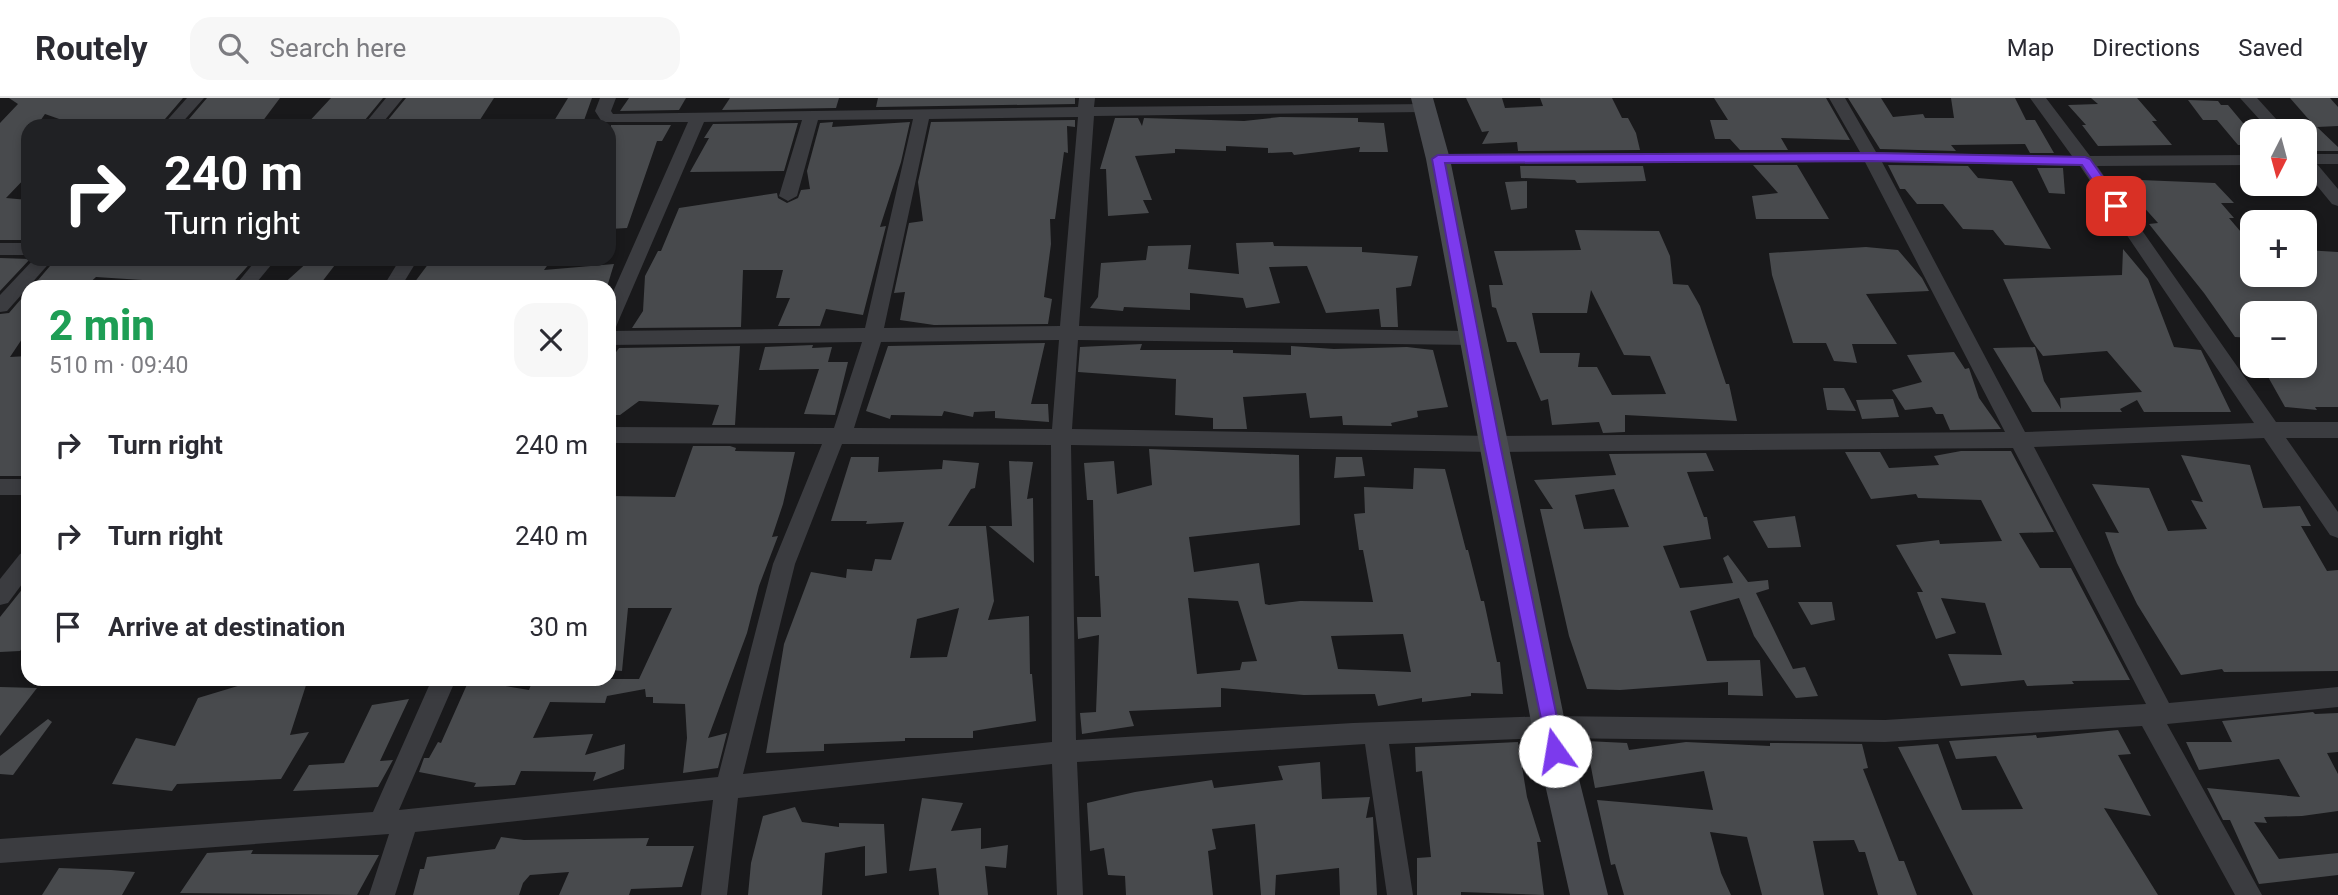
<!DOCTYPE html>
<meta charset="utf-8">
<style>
body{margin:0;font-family:Roboto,sans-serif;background:#f7f7f7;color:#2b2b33;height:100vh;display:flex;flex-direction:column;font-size:26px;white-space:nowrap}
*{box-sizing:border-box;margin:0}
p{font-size:23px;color:#7c7c81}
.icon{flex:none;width:38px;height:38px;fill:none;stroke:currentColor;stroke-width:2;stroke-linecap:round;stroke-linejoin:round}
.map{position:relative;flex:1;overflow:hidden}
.drawer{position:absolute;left:21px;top:182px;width:595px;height:406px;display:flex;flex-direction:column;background:#fff;border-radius:21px;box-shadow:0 4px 10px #0003}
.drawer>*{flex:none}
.banner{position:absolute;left:21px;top:21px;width:595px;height:147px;border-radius:21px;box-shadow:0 4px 10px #0003;background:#202124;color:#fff;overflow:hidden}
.needle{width:46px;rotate:186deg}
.tools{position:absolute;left:2240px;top:21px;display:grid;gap:14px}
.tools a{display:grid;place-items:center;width:77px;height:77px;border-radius:14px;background:#fff;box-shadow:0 4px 10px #0003;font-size:35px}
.pin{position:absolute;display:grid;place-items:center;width:60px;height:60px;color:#fff;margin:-30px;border-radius:14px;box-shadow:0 4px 10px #0006}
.me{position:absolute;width:77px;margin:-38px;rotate:347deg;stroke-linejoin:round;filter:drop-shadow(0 0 5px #0008)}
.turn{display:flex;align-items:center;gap:24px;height:147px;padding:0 28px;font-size:32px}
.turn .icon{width:91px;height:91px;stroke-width:2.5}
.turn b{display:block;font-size:49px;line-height:60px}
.round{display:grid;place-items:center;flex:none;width:74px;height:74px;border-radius:21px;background:#f7f7f7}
.summary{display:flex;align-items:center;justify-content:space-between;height:119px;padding:0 28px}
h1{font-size:42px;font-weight:800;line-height:52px;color:#1e9e55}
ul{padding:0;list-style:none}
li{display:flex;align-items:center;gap:21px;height:91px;padding:0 28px}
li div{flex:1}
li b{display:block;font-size:26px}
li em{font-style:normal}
header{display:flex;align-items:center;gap:42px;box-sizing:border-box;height:98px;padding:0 35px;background:#fff;border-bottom:2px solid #e1e1e2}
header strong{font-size:33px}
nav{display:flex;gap:38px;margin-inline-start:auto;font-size:24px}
.search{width:490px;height:63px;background:#f7f7f7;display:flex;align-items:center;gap:18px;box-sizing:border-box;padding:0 24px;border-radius:21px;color:#7c7c81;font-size:26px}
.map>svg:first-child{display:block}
.building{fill:#484a4d;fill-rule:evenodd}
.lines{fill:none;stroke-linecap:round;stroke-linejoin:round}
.street{fill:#3b3c40;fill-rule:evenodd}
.secondary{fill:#494b50;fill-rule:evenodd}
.route{fill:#7c3aed;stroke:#51269a;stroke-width:2}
</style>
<header>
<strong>Routely</strong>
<div class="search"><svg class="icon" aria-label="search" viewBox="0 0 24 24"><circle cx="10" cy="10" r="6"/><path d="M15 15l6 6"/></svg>Search here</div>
<nav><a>Map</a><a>Directions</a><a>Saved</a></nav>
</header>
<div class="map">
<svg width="2338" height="797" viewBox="0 0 2338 797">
<rect width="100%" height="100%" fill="#19191b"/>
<g class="building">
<path d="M9 0H183L159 28H79L45 16 38 26H28V77L6 100 28 102V142H0V25L18 6Z"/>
<path d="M207 0H280L262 24 218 22 213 28H183Z"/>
<path d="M331 0H383L360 28H305Z"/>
<path d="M406 0H494L476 28H383Z"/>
<path d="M568 0H592L582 28H551Z"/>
<path d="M629 0H686L679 12 620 13Z"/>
<path d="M730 0H839L836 10 722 12Z"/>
<path d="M878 0H1075V6L876 9Z"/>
<path d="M1466 0H1502L1505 10 1543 8 1540 0H1612L1622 20H1628L1636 35 1640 52 1518 53 1517 44 1482 46 1489 33 1482 34Z"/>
<path d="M1714 0H1826L1850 42 1781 40 1788 52H1740L1730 41H1715L1710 22H1728Z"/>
<path d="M1848 0H1881L1893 19 1923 16 1925 20H1954L1951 0H2015L2026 22H2035L2054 55H2030L2025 46 1951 47 1956 53 1880 51Z"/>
<path d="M2091 0H2137L2157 23H2152L2172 47 2098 48 2082 27H2086L2068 7 2098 6Z"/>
<path d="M2290 0H2330L2338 9V28L2317 29 2338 49V53H2310L2305 48V33H2292L2284 25 2311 24Z"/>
<path d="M2188 2 2218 3 2221 7H2228L2243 25 2252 26V47H2238L2217 22H2203Z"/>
<path d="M1280 19 1358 20V24L1384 25 1388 54H1359L1360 49 1294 57 1292 54 1268 55V50L1226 48V53L1175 51V55L1135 58 1152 102H1143L1149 115 1108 118 1106 71H1100L1115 20H1138L1142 28 1144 20 1244 23Z"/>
<path d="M1075 22V29L1067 28 1068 55 1064 54 1055 121H1050L1051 146 1044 199 1052 201 1048 226 934 227 900 222 905 194 894 195 909 125 923 123 918 84 931 24Z"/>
<path d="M833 24 832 29 910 24 901 64 880 129 886 128 863 217 826 211 820 228H778L790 200H776L783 172H743L741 229 632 230 643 213 645 178 658 153H661L679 110 777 95 778 100 787 105 798 100 801 92 810 91 807 73 820 25Z"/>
<path d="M798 25 784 73 690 74 709 40H704L713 26Z"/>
<path d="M611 27H671L662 43H657L627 130 609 131Z"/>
<path d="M1753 67H1797L1829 121H1756L1752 98 1778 95Z"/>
<path d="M1888 67 1968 68 1978 80 2012 83 2051 151 2005 147 1993 132 1963 131 1943 106H1917L1905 91H1900Z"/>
<path d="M1520 68H1643L1646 83 1577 85 1575 82 1521 80Z"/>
<path d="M2037 70H2063L2065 96 2049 95Z"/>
<path d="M2140 82 2215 85 2234 105H2221L2234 120H2229L2252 147V177H2259L2264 185 2305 184V152L2338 154V309H2315L2317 312 2285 309 2267 277 2292 275 2286 268H2305V215H2252V240L2235 239 2204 195 2149 126 2158 125 2123 86Z"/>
<path d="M1527 83V110L1511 112 1505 84Z"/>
<path d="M1575 132 1659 133 1670 158 1673 186 1688 187 1700 208 1726 286H1729L1737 323 1625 317V334L1603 335 1599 324 1552 327 1548 301 1541 303 1516 244H1507L1496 210 1492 209 1489 187H1503L1494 153 1581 152ZM1591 192 1624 257 1650 258 1666 296 1612 297 1597 269H1578L1580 255H1540L1532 215H1587Z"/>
<path d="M1273 144 1274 148 1362 149V154L1418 158 1411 188 1396 190 1398 229H1381L1379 211 1326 215 1307 168 1269 169 1280 205 1246 210 1243 200 1190 195V212L1124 209 1123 213 1090 210 1098 199 1101 165 1146 162 1148 148 1191 147 1188 171 1239 176 1236 145Z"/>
<path d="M1866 149 1898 152 1922 180 1929 193 1866 196 1897 246H1852L1857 265 1834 263 1826 245H1793L1772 177 1769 155Z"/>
<path d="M2123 151 2148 181 2174 249 2201 252 2231 314H2144L2137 302 2120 311 2122 314H2032L1993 250 2035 249 2044 283 2061 311 2060 300 2142 294 2107 253 2043 258 2031 242 2003 181 2122 177Z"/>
<path d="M0 160 30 161 0 193Z"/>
<path d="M56 161H142L139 164 203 168 204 161H254L229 189H136L142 182 96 179 85 189H32Z"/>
<path d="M432 161H552L544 172 614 166 607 189H533L535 185 411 189Z"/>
<path d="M310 162 338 163 318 189H280Z"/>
<path d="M28 193V232L10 259 28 258V378H0V216L9 215Z"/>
<path d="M1045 245 1031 306H1048L1049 324 995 320V313L974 314 973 319 944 313 942 318 891 317 890 321 866 313 888 248Z"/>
<path d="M1142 246 1140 252H1233V255L1291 257V248L1334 251 1407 249 1433 252 1448 309 1417 313 1418 319 1391 325 1392 328 1343 327 1342 318 1310 320 1306 295 1243 299 1247 331H1213V320L1175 317 1176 281 1078 274 1080 249Z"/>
<path d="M813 247 812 250 832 249 828 264H848L835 317 804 316 819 271 759 272 765 249Z"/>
<path d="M740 248 735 327H712L719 307 639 303 620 317H609V264L619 250Z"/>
<path d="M1954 254 1965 271 1969 270 1979 300 2001 331 1950 332 1943 316H1936L1932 309 1905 312 1892 292 1922 284 1907 257Z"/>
<path d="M1823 290H1844L1856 313 1827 312Z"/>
<path d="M1893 301 1899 319 1862 321 1856 302Z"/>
<path d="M693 348H730L736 350 735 353 795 354 783 406 772 439 778 438 759 488 747 535 708 640 727 635 718 670 683 675 687 640 685 606 653 605V599H646L645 591 607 598 605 605 550 604 533 640 593 636 585 657 625 646 624 671 593 683 596 674 521 673 515 687 474 689 476 685 419 674 424 660H429L438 644 441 645 469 582 529 592 533 581H639L672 510H628L622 573 609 572V398L675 399Z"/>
<path d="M1149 351 1299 357 1300 427 1189 439 1194 474 1259 465 1265 506 1269 507 1300 503 1373 504 1363 452H1359L1354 416 1365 415 1364 389 1413 391 1414 370 1445 371 1466 452H1468L1481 503H1484L1497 564H1500L1503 596 1471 595V598L1422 604V600L1378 608 1375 596 1304 597 1221 590V609L1129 613 1134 628 1082 636 1080 615 1096 614 1099 537 1078 541 1077 519H1101L1099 478H1095L1093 402H1087L1084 365 1114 363 1117 396 1152 387ZM1188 500 1238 503 1257 563 1242 564 1240 572 1197 576ZM1403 536 1411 574 1338 571 1331 538Z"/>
<path d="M1961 353H2011L2054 434 2019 435 2040 470H2071L2130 582 2072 583 2074 586 2027 588 2024 582 1961 588 1948 556 2002 557 1985 505 1941 500 1956 535 1936 541 1917 494H1923L1896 447 1939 442 1940 446 2002 443 1981 402 1918 400 1916 396 1871 401 1845 354H1880L1889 370 1939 367 1934 358Z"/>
<path d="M1706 355 1714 373 1687 374 1704 419H1707L1711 441 1663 448 1680 490 1733 485 1723 460 1728 457 1748 484 1768 482 1769 491 1756 495 1793 571 1805 569 1818 598 1796 600 1754 538 1739 500 1690 513 1707 563 1760 562 1763 598 1728 597V584L1620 592 1587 591 1569 538 1540 411H1553L1534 382 1616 377 1609 356ZM1614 391 1629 429 1584 431 1575 397Z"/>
<path d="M2181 357 2250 367 2263 410 2300 408 2311 428H2301L2327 473 2338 472V573L2224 574 2222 571 2181 577 2137 506 2117 465 2105 434 2119 435 2092 386 2149 390 2168 433 2207 431 2191 402 2203 404Z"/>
<path d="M851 359H879L878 374 942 371 943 362 979 365 975 390 971 391 948 428H986L994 503 988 522 1029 518 1030 576H1032L1036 623 973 633V640H905V643L824 646V653L766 655 784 546 811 474 846 480 847 471 872 473 875 461 891 462 904 424 866 426 867 423H831ZM959 510 947 559 910 560 917 521Z"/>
<path d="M1336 359H1362L1365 378 1334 380Z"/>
<path d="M1009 363 1033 364 1027 401 1033 400 1034 465 989 428H1012Z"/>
<path d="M1795 418 1801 449 1768 450 1753 423Z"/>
<path d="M28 484V542L20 553 0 554V519Z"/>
<path d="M1798 504H1832L1835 522 1811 527Z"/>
<path d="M253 581H308L290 637 309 634 281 681 177 686 172 693 112 686 136 640 175 648 198 600 251 584Z"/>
<path d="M0 589 37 590 0 638Z"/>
<path d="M409 601 380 663 393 662 378 689 293 693 309 667 344 665 372 607Z"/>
<path d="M2313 614 2315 616 2338 615V654L2327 655 2338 676V713L2302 718 2264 719 2267 725 2254 724 2279 761 2338 755V777L2259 786 2230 722H2223L2207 690 2300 699 2279 661 2199 672 2186 644H2232L2222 623Z"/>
<path d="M48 621 52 624 13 677 0 676V658Z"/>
<path d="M2118 632 2131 656 2118 657 2151 718 2104 710 2158 797H1973L1898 649 1938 646 1962 712 2023 711 1996 658 1956 661 1949 643 2036 637 2037 640Z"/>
<path d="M1586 643 1627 645 1629 652 1686 644 1770 648V645L1862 646 1868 670 1863 671 1899 763H1904L1917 797H1878L1865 754H1859L1854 742 1813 743 1824 797H1762L1747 739 1710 734 1721 775 1731 797H1624L1615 766 1611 767 1597 702 1713 712 1704 673 1595 690Z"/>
<path d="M1518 644 1527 699 1541 744H1537L1544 797 1461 794V797H1417V760L1431 759 1422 673 1416 674 1415 649Z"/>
<path d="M1320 664 1322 701 1370 699 1366 720 1373 719 1377 797H1340L1339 770 1276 777 1275 797H1261L1255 726 1212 731 1216 751 1208 753 1213 797H1126L1125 778 1108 777 1104 750 1090 753 1087 705 1135 694 1212 682 1214 690 1283 682 1278 668Z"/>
<path d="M922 700 963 705 951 733 981 730V751L1008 747 1006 770 985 768 988 797H939L936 770 909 773Z"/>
<path d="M795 709 802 724 839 729V725L884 726 887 775 865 778V748L825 755 822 797H748L751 765 763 718Z"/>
<path d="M501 739 524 742 649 740 646 748H694L682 789 631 791 629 797H559L569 774 530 777 523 785 519 797H413L420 771H424L427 759 495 751Z"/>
<path d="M253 752 251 756 379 757 357 797 180 795 207 755Z"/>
<path d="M59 770 111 772 135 774 122 797H42Z"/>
</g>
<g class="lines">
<g class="street">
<path d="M187 0H204L179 28H162Z"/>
<path d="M386 0H403L380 28H363Z"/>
<path d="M600 0H616L611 13 613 16 1078 9 1079 0H1095L1094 9 1430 6 1432 9 1424 14 1094 18 1079 228 1473 233 1480 235 1482 240 1480 245 1473 247 1078 242 1072 331 1492 338 2005 334 1865 64 1438 66 1430 61 1438 56 1860 54 1829 0H1845L1876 54 2072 58 2030 0H2046L2090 58 2252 57V67L2097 68 2276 324H2338V340H2286L2338 414V440L2330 437 2264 340 2034 349 2169 605 2338 589V609L2167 626 2262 797H2235L2142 628 1885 644 1549 640 1389 646 1413 797H1387L1365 646 1077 664 1083 797H1057L1052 666 738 700 727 797H701L713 702 415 734 395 797H369L389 736 0 765V741L373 714 432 581H456L399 712 718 679 773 466 822 346 609 345V329L834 330 862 244 609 247V233L865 230 913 21 818 22 797 98 788 103 779 98 802 22 704 24 618 224 616 229 609 231V203L688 24H602L595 13ZM1078 19 1060 228 884 230 929 21ZM1882 64 2080 68 2254 325 2025 334ZM1059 242 1052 331 854 330 881 244ZM842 346 1051 347 1052 644 743 676 795 466ZM1071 347 1492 354 2013 350 2146 606 1885 622 1549 618 1353 625 1076 642Z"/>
<path d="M2240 0H2257L2287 33H2270Z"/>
<path d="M2305 56H2338V66H2317L2338 91V108L2332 106 2305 73Z"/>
<rect x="0" y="145" width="28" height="12"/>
<path d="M34 161H53L7 213 0 214V197Z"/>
<path d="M257 161H276L253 189H234Z"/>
<path d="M400 161H418L401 189H383Z"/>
<rect x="0" y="381" width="28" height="16"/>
<path d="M28 453V478L8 505 0 507V481L20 456Z"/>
</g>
<path class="secondary" d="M1411 0H1433L1450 61 1566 629 1608 797H1570L1532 629 1426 61Z"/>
</g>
<path class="route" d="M1871 55 2085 59 2090 61 2123 108 2116 112 2112 111 2082 67 1871 63 1445 65 1500 346 1564 653 1562 659 1555 661 1549 659 1484 346 1432 61 1438 57Z"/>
</svg>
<div class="tools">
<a><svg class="needle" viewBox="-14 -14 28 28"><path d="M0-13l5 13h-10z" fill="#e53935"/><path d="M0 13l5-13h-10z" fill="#7c7c81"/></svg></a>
<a>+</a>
<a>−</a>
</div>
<div class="pin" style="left:2116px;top:108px;background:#d93025"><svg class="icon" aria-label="arrive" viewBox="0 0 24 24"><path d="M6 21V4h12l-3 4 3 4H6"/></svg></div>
<svg class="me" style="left:1555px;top:653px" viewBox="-20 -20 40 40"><circle r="19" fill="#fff"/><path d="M0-13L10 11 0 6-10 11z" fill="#7c3aed"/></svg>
<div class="banner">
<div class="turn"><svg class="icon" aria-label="right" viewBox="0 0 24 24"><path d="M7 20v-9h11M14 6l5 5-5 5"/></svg><div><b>240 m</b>Turn right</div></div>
</div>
<section class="drawer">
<div class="summary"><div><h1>2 min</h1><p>510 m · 09:40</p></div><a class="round"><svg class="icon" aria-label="close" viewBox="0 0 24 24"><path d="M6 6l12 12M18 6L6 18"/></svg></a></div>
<ul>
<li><svg class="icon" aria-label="right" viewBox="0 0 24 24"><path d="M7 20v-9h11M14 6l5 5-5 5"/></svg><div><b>Turn right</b></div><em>240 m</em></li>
<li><svg class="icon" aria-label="right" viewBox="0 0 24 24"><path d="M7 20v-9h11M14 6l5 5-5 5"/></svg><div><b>Turn right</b></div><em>240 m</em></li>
<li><svg class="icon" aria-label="arrive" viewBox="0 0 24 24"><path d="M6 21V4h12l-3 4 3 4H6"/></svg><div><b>Arrive at destination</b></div><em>30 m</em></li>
</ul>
</section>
</div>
